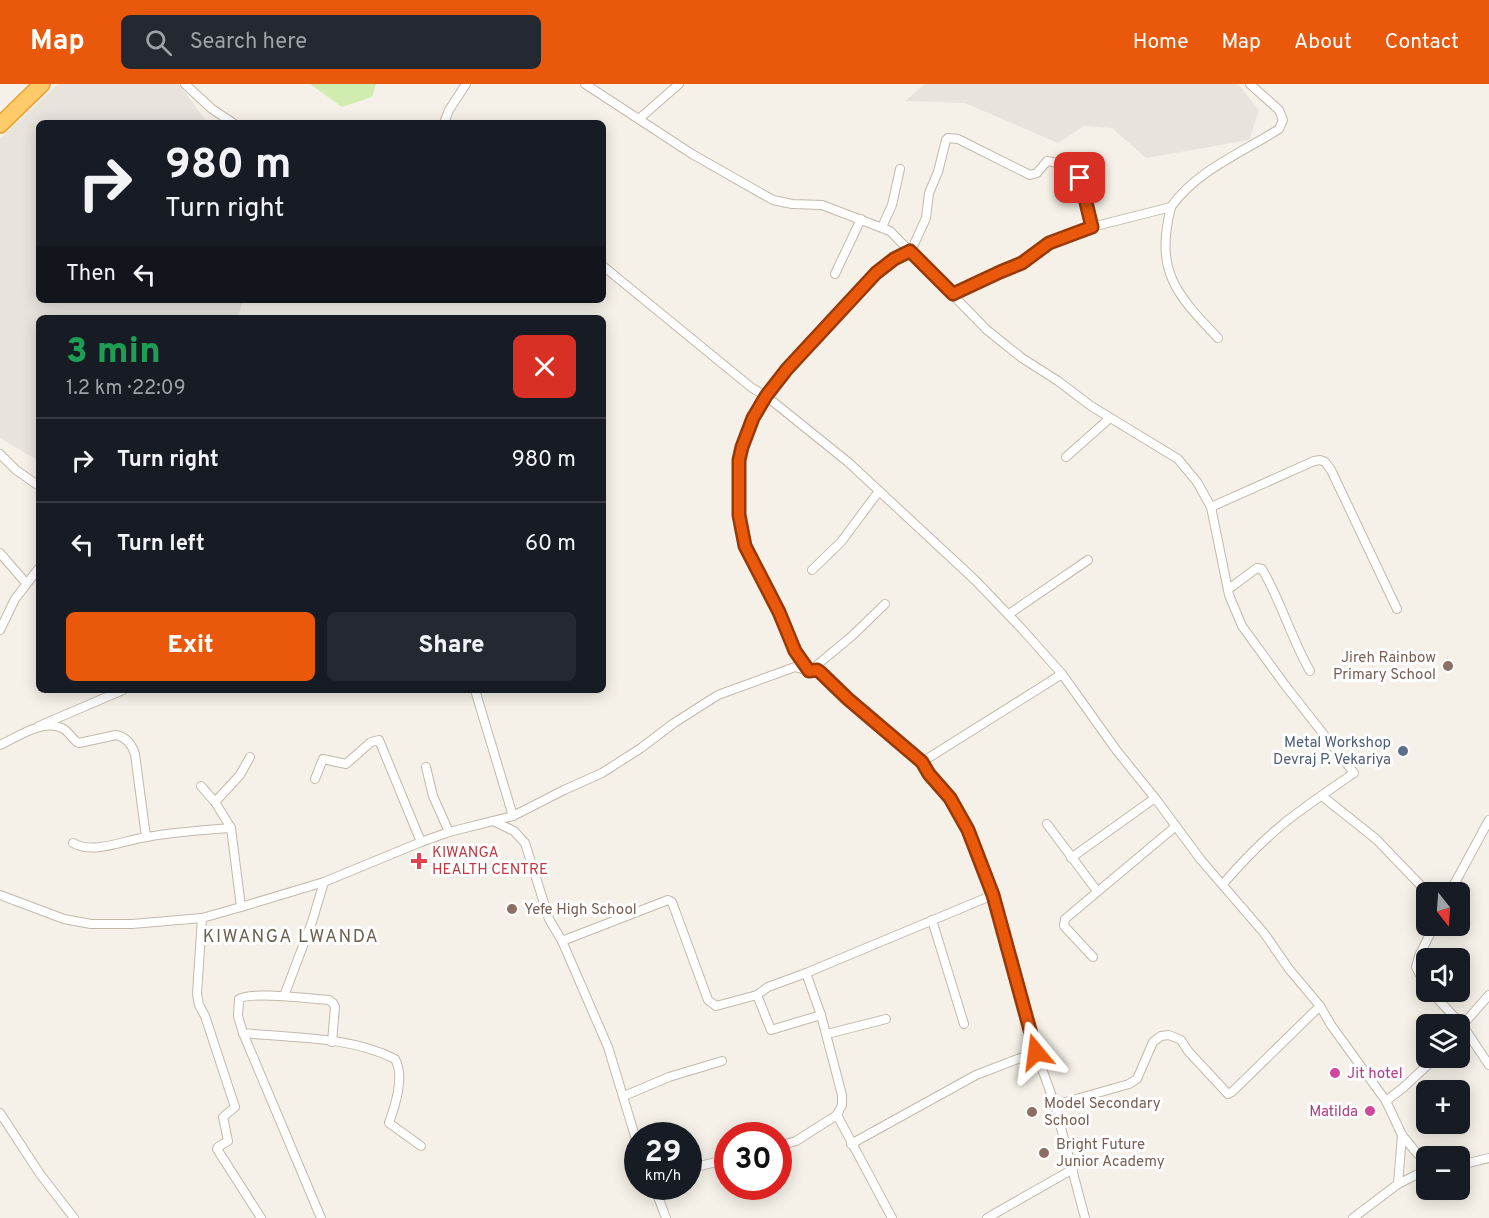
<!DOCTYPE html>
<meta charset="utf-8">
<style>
body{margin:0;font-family:Overpass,sans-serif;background:#242831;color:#f1f3f6;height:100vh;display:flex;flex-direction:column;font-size:22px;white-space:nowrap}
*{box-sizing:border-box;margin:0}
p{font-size:20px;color:#9ea1a6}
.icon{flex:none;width:33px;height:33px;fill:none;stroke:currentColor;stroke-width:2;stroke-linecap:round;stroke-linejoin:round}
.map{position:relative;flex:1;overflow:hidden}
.side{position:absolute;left:36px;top:231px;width:570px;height:378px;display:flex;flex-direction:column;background:#171b24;border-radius:9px;box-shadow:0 3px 15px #0003}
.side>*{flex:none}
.guide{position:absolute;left:36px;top:36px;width:570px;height:183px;border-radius:9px;box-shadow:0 3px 15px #0003;background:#171b24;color:#f1f3f6;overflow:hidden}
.needle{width:39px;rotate:163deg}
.fabs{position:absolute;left:1416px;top:798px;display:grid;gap:12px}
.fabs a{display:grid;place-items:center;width:54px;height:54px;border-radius:9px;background:#171b24;box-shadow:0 3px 15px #0003;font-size:30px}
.speed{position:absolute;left:624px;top:1038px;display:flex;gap:12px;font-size:30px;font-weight:700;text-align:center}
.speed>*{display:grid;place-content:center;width:78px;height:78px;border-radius:50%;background:#171b24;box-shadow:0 3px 15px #0003;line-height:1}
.speed small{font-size:15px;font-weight:400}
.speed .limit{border:9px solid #d22;background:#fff;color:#111}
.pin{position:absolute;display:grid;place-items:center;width:51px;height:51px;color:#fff;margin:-26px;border-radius:12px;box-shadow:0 3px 9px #0006}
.me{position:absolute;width:66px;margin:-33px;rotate:344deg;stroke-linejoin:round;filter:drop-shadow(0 0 4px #0008)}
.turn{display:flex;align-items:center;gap:21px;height:126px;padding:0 30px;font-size:27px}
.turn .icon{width:78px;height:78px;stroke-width:2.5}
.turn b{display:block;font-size:42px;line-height:51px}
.then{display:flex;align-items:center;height:57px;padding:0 30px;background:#0003;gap:12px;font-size:22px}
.round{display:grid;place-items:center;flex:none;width:63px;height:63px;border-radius:9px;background:#242831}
.overview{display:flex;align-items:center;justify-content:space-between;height:102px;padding:0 30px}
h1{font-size:36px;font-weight:800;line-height:45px;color:#1e9e55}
.action{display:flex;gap:12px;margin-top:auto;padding:12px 30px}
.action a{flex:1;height:69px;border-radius:9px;background:#ea580c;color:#fff;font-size:24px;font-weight:800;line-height:69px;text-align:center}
.action a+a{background:#242831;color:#f1f3f6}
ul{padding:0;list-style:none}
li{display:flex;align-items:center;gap:18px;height:84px;padding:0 30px;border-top:2px solid #363941}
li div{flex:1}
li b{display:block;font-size:22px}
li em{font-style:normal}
header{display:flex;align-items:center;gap:36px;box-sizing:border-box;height:84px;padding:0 30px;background:#ea580c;color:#fff}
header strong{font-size:28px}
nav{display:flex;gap:33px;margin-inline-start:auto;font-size:21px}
.search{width:420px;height:54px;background:#242831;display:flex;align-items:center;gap:15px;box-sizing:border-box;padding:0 21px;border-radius:9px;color:#9ea1a6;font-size:22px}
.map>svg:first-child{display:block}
.industrial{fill:#e8e3dd}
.green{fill:#d1ecaf}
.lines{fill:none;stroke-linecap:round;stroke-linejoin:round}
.street-casing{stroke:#c2b9aa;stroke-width:10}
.highway-casing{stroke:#e8a22f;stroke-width:18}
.street{stroke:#fff;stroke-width:8}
.highway{stroke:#ffcb6a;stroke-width:15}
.route-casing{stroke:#983908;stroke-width:15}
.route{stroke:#ea580c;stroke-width:10}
.education-dot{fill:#8d6e63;stroke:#fff;stroke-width:2}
.service-dot{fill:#5c6f8a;stroke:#fff;stroke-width:2}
.health-dot{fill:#e0444e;stroke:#fff;stroke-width:2}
.hotel-dot{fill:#d1479c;stroke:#fff;stroke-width:2}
.labels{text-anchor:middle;stroke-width:6;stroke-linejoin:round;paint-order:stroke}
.education-label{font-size:15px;fill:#785e54;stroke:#fff;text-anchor:start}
.service-label{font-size:15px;fill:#4e5e75;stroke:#fff;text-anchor:end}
.health-label{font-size:15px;fill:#be3a42;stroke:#fff;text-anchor:start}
.hotel-label{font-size:15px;fill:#b23c85;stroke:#fff;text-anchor:start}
.quarter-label{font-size:18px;letter-spacing:1.5px;fill:#6d604d;stroke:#fff}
</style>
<header>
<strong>Map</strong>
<div class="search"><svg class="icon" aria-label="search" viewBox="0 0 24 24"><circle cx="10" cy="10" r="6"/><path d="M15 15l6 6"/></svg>Search here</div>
<nav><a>Home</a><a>Map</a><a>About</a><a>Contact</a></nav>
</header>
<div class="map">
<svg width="1489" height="1134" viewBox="0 0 1489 1134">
<rect width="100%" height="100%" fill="#f5f1e8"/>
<g class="industrial">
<path d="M58 0H179L205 36 210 39H39V216H243L238 234H39V377L0 354V55Z"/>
<path d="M925 0H1238L1259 26 1249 56 1146 74 1112 44 1084 42 1058 59 965 19 905 17Z"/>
</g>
<path class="green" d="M310 0H376L372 13 342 23Z"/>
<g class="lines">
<defs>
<g id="street">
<path d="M185 0 212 25 233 39"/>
<path d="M585 0 692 70 773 116 792 120 822 121 890 147 987 246 1022 274 1058 297 1091 322 1178 375 1197 398 1211 423 1229 511 1242 542 1285 601 1354 689C1337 701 1320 712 1304 724 1274 745 1247 772 1223 800"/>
<path d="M640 34 679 0"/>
<path d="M444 39 449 26 466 0"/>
<path d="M1171 123C1196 87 1243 68 1279 45L1283 36 1279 26 1250 0"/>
<path d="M882 143 892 121 900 85"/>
<path d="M603 182 752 304 766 312 848 378 975 496 1022 545 1062 590 1117 667 1155 714 1201 776 1264 849 1289 885 1320 922 1331 941 1386 1017 1402 1051 1415 1067 1426 1078"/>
<path d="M835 190 861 135"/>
<path d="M953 210 1022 179 1049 159 1092 143 1171 123C1155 187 1175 209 1218 254"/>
<path d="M0 370 16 386 39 402"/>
<path d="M1066 373 1110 334"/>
<path d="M1211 423 1314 377 1320 376 1325 378 1331 386 1397 525"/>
<path d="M0 469 26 499"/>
<path d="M812 486 841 458 879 407"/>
<path d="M1230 504 1257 484 1262 485C1281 517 1291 554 1310 587"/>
<path d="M1009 530 1088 476"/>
<path d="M0 546 15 515 39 484"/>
<path d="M817 586V581L852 552 885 520"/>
<path d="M809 587 795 567 779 529 745 462 739 431V376L742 362 747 346 766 312 787 285 876 189 894 175 911 167 926 134 929 109 938 88 946 56 948 54 958 55 1030 91 1037 89 1047 77 1076 82 1092 143"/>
<path d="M475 606 513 732"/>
<path d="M39 642 123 606"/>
<path d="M0 661C17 653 43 635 62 644 70 648 72 656 79 659L116 651C126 653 132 661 135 670L146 753"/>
<path d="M922 678 929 690 950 714 968 746 993 811 1036 968 1055 1021 1085 1134"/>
<path d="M426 683 433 712 449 748"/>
<path d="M315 695 323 675 346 680 371 658 379 656 421 758"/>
<path d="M201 702 215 718 231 744 241 823"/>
<path d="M1322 712 1376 755 1427 808"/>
<path d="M215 718 240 691 250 673"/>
<path d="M493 737 514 747 525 759 549 835 562 857 608 963 638 1062"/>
<path d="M1047 740 1097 807"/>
<path d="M73 759C94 771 124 756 147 753 174 748 203 746 231 744"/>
<path d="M1071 774 1155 714"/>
<path d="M1450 808 1489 736"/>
<path d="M0 811 64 835 91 840H132L202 834 241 823 324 798 421 758 449 748 513 732 564 706 602 689 641 664 674 639 718 611 795 583 809 587 817 586 848 615 922 678 1062 590"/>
<path d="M202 834 197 910 199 921 205 932 235 1023 223 1033 228 1057 218 1063 217 1065 261 1134"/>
<path d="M932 836 964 940"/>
<path d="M562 857 668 816 672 818 708 916 716 922 757 911 768 903 806 889 993 811"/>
<path d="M1093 873 1064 842 1065 835 1176 742"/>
<path d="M806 889 821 931 842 1011V1021L837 1031"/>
<path d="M1426 903 1416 883 1419 872 1434 842"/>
<path d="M1431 908 1463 942 1489 981"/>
<path d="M757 911 771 946 821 931"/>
<path d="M284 912 312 838 324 798"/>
<path d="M1460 944 1489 911"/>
<path d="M243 949C292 954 350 952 395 975 405 992 395 1022 389 1039L421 1062"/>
<path d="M827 950 886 935"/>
<path d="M624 1012 669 993 722 977"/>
<path d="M1386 1017 1404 1003 1435 974"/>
<path d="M1055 1021 1129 1000 1137 995 1153 958 1161 952 1169 951 1181 956 1188 967 1228 1010 1232 1008 1320 922"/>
<path d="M0 1029 40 1090 74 1134"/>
<path d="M851 1060 976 991 1036 968"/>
<path d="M778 1062 796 1057 837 1031 892 1134"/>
<path d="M1460 1081 1489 1074"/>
<path d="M688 1085 728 1075"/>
<path d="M1398 1100 1402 1051"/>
<path d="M654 1102 666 1134"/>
<path d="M321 1134 243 949 238 932 239 915C249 907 312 915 329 916L333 919 335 923 332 958"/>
<path d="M987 1134 1073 1085"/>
<path d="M1353 1134 1398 1100 1426 1086"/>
</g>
<path id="highway" d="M0 41 42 0"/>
</defs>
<use href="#street" class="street-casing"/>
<use href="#highway" class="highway-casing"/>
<use href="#street" class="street"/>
<use href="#highway" class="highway"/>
</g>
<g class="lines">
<defs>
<path id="route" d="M1036 968 993 811 968 746 950 714 929 690 922 678 848 615 820 588 817 586 809 587 795 567 779 528 745 462 739 431V376L742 363 753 334 766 312 787 285 876 189 894 175 910 167 953 210 1000 188 1022 179 1049 159 1092 143 1080 94"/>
</defs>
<use href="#route" class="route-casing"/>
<use href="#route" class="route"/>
</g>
<g class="education-dot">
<circle cx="1448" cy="582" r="6"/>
<circle cx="512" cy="825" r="6"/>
<circle cx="1032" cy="1028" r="6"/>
<circle cx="1044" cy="1069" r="6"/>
</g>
<circle class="service-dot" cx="1403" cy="667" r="6"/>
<path class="health-dot" d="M416 768h6v6h6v6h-6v6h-6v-6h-6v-6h6z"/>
<g class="hotel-dot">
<circle cx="1335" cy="989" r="6"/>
<circle cx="1370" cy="1027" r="6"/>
</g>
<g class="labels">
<g class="education-label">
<text x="1436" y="578" text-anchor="end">Jireh Rainbow<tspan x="1436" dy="17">Primary School</tspan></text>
<text x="524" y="830">Yefe High School</text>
<text x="1044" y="1024">Model Secondary<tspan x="1044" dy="17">School</tspan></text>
<text x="1056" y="1065">Bright Future<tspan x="1056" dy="17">Junior Academy</tspan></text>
</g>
<g class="service-label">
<text x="1391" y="663">Metal Workshop<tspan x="1391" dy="17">Devraj P. Vekariya</tspan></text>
</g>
<g class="health-label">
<text x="432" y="773">KIWANGA<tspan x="432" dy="17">HEALTH CENTRE</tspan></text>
</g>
<g class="hotel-label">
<text x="1347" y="994">Jit hotel</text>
<text x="1358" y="1032" text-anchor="end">Matilda</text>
</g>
<g class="quarter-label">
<text x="291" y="858">KIWANGA LWANDA</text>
</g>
</g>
</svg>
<div class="fabs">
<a><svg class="needle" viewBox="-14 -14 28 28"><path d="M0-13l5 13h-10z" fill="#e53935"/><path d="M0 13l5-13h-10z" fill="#9ea1a6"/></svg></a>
<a><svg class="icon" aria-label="sound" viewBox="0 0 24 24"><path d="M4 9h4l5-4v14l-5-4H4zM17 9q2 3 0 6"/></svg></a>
<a><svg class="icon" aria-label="layers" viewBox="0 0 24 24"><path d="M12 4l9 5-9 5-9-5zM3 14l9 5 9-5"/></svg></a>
<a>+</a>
<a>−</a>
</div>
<div class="speed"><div>29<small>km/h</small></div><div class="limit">30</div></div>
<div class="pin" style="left:1080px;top:94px;background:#d93025"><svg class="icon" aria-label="arrive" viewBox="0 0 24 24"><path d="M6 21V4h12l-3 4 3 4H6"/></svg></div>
<svg class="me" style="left:1036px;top:968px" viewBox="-20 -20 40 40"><path d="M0-17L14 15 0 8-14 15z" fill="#ea580c" stroke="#fff" stroke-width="4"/></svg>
<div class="guide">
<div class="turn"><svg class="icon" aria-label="right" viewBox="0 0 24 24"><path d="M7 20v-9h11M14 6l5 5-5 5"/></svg><div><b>980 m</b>Turn right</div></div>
<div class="then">Then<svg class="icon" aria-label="left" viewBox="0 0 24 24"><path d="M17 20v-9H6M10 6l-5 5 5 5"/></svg></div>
</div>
<section class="side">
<div class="overview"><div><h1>3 min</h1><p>1.2 km · 22:09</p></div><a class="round" style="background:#d93025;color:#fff"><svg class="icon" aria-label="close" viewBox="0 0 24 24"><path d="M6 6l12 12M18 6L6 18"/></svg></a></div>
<ul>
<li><svg class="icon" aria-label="right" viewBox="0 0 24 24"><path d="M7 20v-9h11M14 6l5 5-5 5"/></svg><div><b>Turn right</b></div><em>980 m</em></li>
<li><svg class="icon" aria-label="left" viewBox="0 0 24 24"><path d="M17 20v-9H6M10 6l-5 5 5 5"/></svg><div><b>Turn left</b></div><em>60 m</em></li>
</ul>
<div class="action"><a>Exit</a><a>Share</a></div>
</section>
</div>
